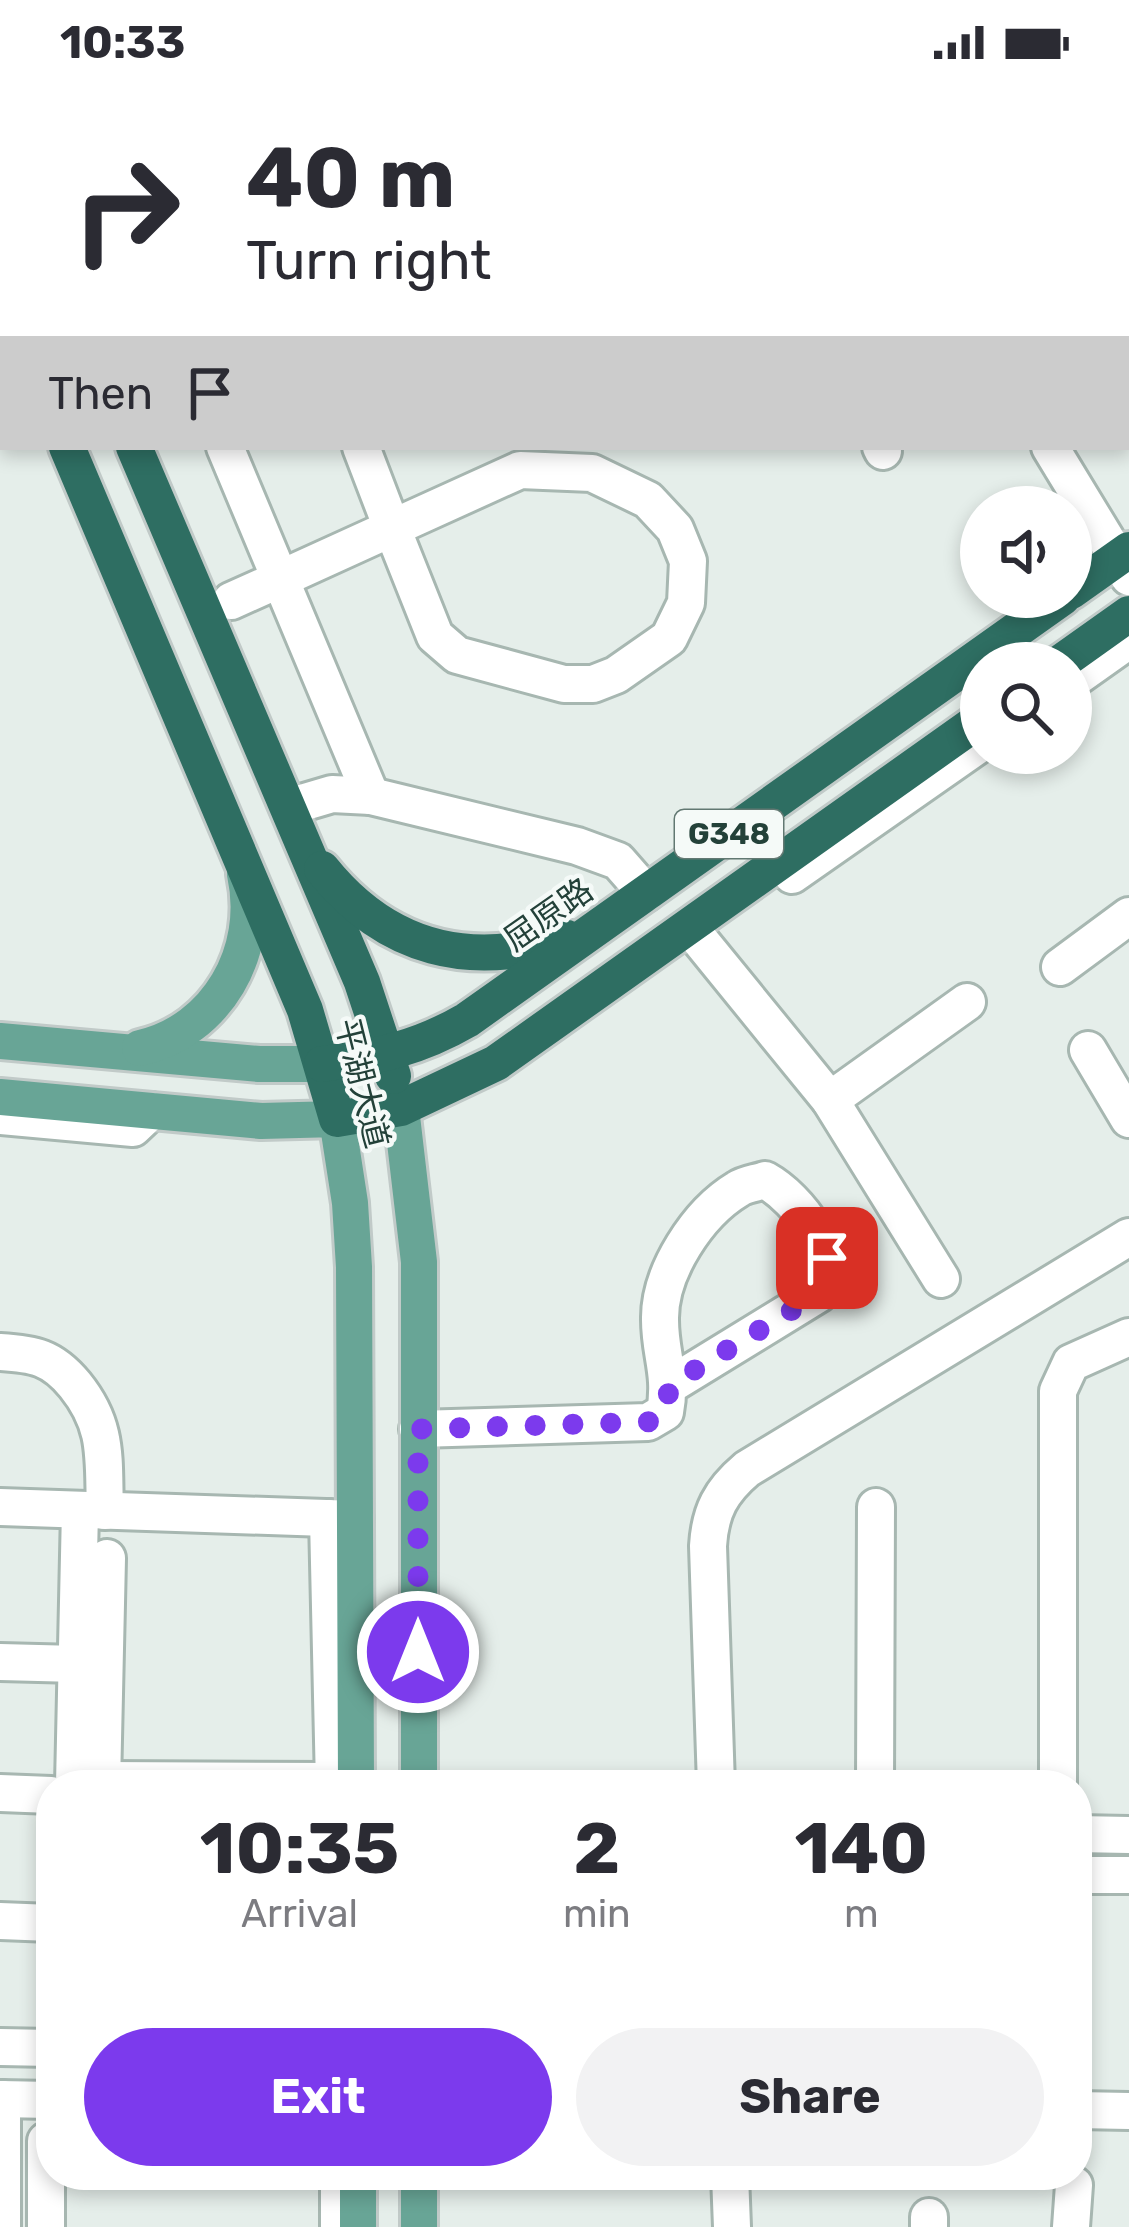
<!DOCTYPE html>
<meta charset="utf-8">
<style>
body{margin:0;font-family:Rubik,"Noto Sans SC",sans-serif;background:#f2f2f3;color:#2b2b33;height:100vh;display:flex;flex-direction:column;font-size:45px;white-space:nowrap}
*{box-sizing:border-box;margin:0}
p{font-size:39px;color:#7c7c81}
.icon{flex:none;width:66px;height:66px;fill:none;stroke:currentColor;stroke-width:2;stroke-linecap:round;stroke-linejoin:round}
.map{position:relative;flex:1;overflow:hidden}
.sheet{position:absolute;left:36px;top:1686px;width:1056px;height:420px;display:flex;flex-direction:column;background:#fff;border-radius:48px;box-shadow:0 6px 18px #0003}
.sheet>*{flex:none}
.guide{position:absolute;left:0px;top:0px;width:1131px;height:366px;box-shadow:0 6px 18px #0003;background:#fff;color:#2b2b33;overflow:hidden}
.tools{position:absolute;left:960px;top:402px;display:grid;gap:24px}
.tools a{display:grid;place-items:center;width:132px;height:132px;border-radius:50%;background:#fff;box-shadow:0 6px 18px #0003;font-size:60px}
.pin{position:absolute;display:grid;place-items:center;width:102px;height:102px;color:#fff;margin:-51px;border-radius:24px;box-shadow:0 6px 18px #0006}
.me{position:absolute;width:132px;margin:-66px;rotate:0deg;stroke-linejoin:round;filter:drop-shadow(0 0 9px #0008)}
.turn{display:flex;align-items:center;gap:42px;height:252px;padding:0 48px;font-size:54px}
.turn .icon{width:156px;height:156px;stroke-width:2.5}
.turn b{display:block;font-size:84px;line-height:102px}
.then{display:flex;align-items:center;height:114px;padding:0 48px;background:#0003;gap:24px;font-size:45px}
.eta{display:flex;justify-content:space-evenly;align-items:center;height:204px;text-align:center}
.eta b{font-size:72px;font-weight:700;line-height:84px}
.action{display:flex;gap:24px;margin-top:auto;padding:24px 48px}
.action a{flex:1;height:138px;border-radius:72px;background:#7c3aed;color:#fff;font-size:48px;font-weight:700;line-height:138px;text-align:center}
.action a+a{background:#f2f2f3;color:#2b2b33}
.status{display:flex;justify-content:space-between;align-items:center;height:84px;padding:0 60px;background:#fff;direction:ltr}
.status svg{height:33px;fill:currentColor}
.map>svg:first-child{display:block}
.built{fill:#d3ded9}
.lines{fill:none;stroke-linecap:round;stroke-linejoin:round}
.minor-casing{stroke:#a7b7b1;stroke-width:42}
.major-casing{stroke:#c1cac8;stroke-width:42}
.highway-casing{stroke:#c1cac8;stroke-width:42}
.minor{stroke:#fff;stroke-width:36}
.major{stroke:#68a596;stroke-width:36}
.highway{stroke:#2e6e62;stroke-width:36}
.route{stroke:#7c3aed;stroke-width:21;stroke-dasharray:0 37.8}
.labels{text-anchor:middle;stroke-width:9;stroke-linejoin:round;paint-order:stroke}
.shield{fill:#f5faf8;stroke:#627872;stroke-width:3}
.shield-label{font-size:30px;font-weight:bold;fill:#234139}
.street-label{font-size:33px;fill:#234139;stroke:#f5faf8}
</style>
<div class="status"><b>10:33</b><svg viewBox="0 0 49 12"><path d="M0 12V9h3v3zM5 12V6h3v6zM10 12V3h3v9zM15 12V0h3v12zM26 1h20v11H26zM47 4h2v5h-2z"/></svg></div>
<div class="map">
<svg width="1129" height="2143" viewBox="0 0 1129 2143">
<rect width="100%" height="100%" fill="#e5eeea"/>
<path class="built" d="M27 0H414L409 3Z"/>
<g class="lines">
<defs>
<g id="minor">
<path d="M73 0 74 3"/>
<path d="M472 0 473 3"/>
<path d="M602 0 604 3"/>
<path d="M831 0 833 3"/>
<path d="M368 3 373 0"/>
<path d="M981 3 985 0"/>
<path d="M1128 112H1129"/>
<path d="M1128 232 1129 233"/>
<path d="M225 363 371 712"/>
<path d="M881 363 883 367"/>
<path d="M1050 363 1129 493"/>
<path d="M231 517 280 495 392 444 520 386 592 389 648 416 675 445 688 477 686 519 669 554 616 591 593 600H564L457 571 435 552 392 444 361 363"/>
<path d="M1071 597 1129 556"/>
<path d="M288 723 332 710 371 712 577 762 618 777 646 809"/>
<path d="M792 791 981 659"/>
<path d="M699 855 830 1016 941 1195"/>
<path d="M1060 883 1129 832"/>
<path d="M1088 966 1129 1035"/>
<path d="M830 1016 967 918"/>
<path d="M0 1032 133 1044 151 1027"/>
<path d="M0 1268C34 1270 52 1273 75 1301 109 1343 103 1375 105 1427"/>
<path d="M418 1345 648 1338 665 1328C672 1290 660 1271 660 1236 659 1188 698 1129 738 1105 745 1100 757 1099 765 1096 799 1115 841 1170 820 1209L670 1301"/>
<path d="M0 1423 355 1435"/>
<path d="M328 1434 334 1701"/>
<path d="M0 1578 77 1580"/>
<path d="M102 1696 334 1697"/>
<path d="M74 1701 80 1426"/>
<path d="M102 1701 107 1474"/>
<path d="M716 1701 708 1462C710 1427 721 1407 747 1385L1129 1153"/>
<path d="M875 1701 876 1423"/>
<path d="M1058 1701V1307L1071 1279 1129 1253"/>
<path d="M0 1709 51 1711"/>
<path d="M1077 1750 1129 1751"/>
<path d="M1077 1791H1129"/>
<path d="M0 1837 51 1839"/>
<path d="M0 1963 51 1964"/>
<path d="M0 2015 51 2016"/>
<path d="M2 2015V2143"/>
<path d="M1077 2026 1129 2027"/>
<path d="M339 2091V2143"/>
<path d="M730 2091 732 2143"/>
<path d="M46 2143V2057H51"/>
<path d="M929 2143V2133"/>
<path d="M1071 2143 1074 2101"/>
</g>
<g id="major">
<path d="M0 957 259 980H322"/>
<path d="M140 964C217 947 262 867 245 790"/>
<path d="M0 1013 261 1037 337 1035 350 1119 354 1183 356 1701"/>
<path d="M401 1024 419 1178V1701"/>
<path d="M358 2091V2143"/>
<path d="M419 2091V2143"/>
</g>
<g id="highway">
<path d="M0 51 3 58"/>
<path d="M0 206 3 213"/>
<path d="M67 363 305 926 337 1035 401 1024 496 979 981 635"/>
<path d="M134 363 362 898 393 992"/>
<path d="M1071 507 1129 466"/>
<path d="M1060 579 1129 530"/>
<path d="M322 785C387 866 471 886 567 854"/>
<path d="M322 980C379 972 417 965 467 936L1063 513"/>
</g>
</defs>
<use href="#minor" class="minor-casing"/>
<use href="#major" class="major-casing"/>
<use href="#highway" class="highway-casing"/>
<use href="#minor" class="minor"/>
<use href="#major" class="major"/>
<use href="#highway" class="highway"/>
</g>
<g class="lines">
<path class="route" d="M418 1568V1345L648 1338 665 1328 670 1301 820 1209 828 1193 827 1174"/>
</g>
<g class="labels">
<rect class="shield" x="675" y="726" width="108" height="48" rx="9"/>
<g class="shield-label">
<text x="729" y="760">G348</text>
</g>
<g class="street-label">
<text transform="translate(548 830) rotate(-35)" y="12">屈原路</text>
<text transform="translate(363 999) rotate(76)" y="12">平湖大道</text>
</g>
</g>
</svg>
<div class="tools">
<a><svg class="icon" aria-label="sound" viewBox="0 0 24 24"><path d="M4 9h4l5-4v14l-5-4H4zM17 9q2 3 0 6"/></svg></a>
<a><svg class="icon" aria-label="search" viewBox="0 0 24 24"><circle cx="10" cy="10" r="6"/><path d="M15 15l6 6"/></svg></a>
</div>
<div class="pin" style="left:827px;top:1174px;background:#d93025"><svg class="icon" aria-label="arrive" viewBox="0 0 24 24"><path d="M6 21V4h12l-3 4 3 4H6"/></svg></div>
<svg class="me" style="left:418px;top:1568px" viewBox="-20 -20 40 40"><circle r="17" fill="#7c3aed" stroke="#fff" stroke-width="3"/><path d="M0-11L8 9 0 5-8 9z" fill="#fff"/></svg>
<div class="guide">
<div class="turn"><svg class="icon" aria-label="right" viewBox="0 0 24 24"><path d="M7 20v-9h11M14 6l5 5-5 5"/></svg><div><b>40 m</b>Turn right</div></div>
<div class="then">Then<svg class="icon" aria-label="arrive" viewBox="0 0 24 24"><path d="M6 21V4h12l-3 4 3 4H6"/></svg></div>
</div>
<section class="sheet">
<div class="eta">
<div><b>10:35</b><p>Arrival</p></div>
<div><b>2</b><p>min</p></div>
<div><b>140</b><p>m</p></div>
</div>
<div class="action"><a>Exit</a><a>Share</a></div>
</section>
</div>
